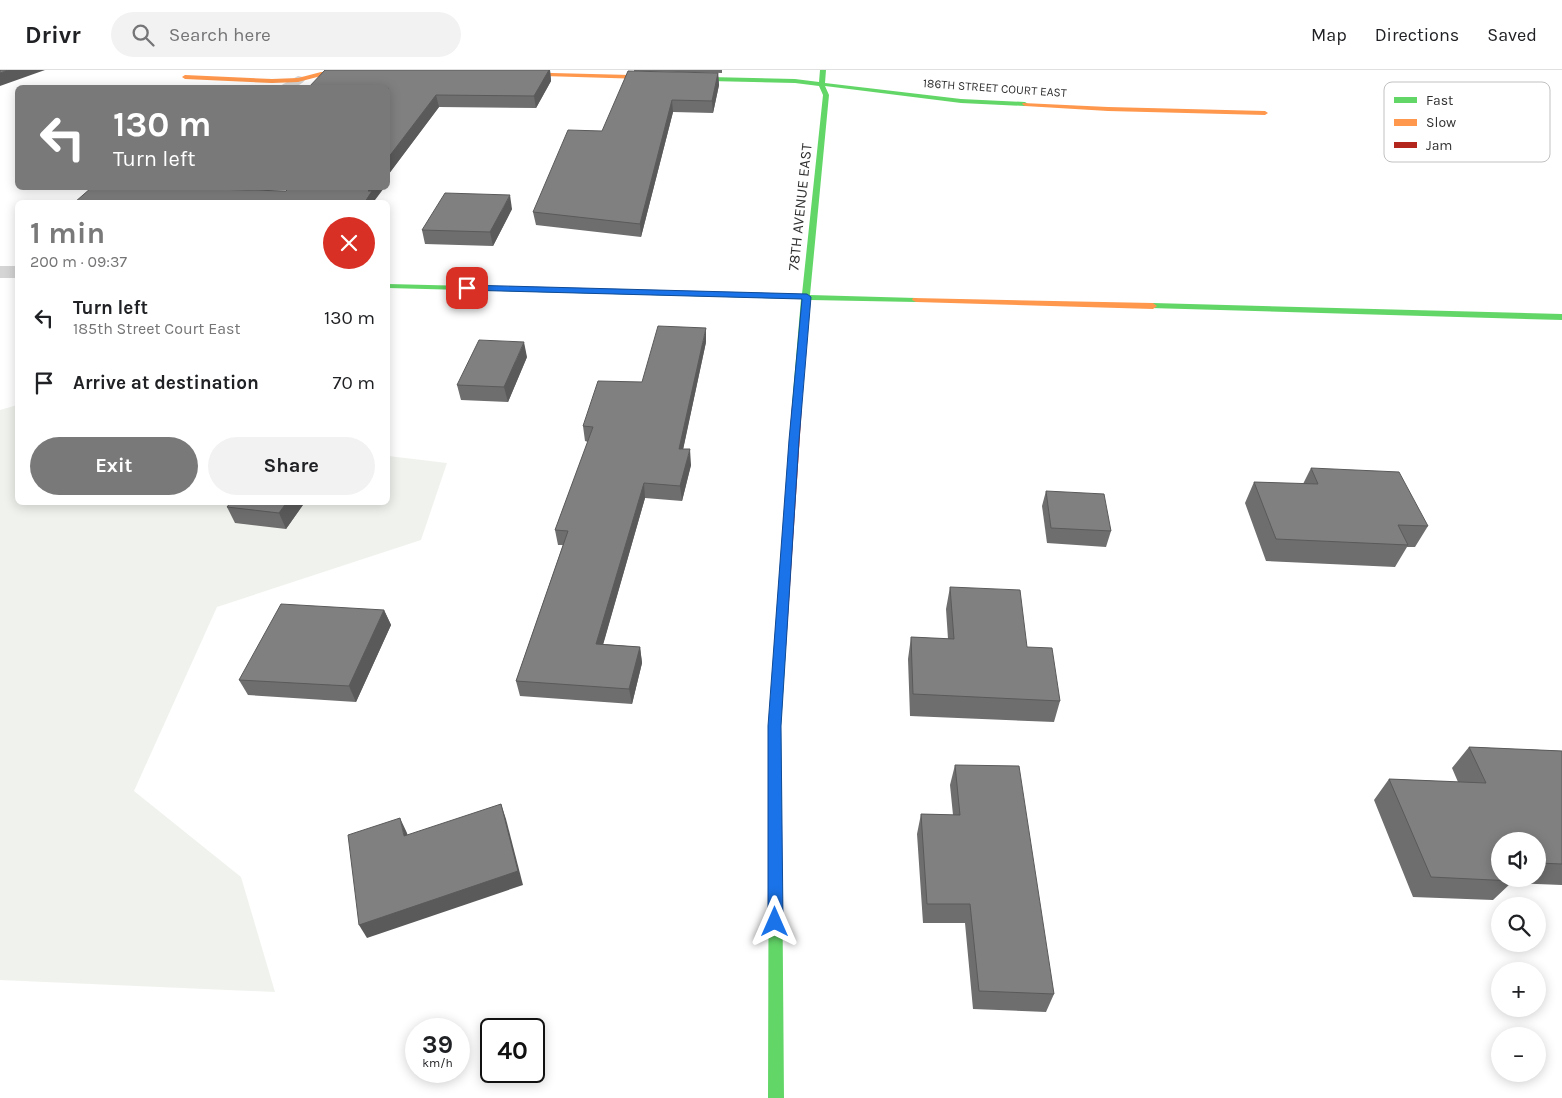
<!DOCTYPE html>
<meta charset="utf-8">
<style>
body{margin:0;font-family:Karla,sans-serif;background:#f2f2f2;color:#202124;height:100vh;display:flex;flex-direction:column;font-size:19px;white-space:nowrap}
*{box-sizing:border-box;margin:0}
p{font-size:16px;color:#757577}
.icon{flex:none;width:28px;height:28px;fill:none;stroke:currentColor;stroke-width:2;stroke-linecap:round;stroke-linejoin:round}
.map{position:relative;flex:1;overflow:hidden}
.panel{position:absolute;left:15px;top:130px;width:375px;height:305px;display:flex;flex-direction:column;background:#fff;border-radius:8px;box-shadow:0 2px 12px #0003}
.panel>*{flex:none}
.banner{position:absolute;left:15px;top:15px;width:375px;height:105px;border-radius:8px;box-shadow:0 2px 12px #0003;background:#797979;color:#fff;overflow:hidden}
.fabs{position:absolute;left:1491px;top:762px;display:grid;gap:10px}
.fabs a{display:grid;place-items:center;width:55px;height:55px;border-radius:50%;background:#fff;box-shadow:0 2px 12px #0003;font-size:25px}
.speed{position:absolute;left:405px;top:948px;display:flex;gap:10px;font-size:25px;font-weight:700;text-align:center}
.speed>*{display:grid;place-content:center;width:65px;height:65px;border-radius:50%;background:#fff;box-shadow:0 2px 12px #0003;line-height:1}
.speed small{font-size:12px;font-weight:400}
.speed .limit{border:2px solid #111;border-radius:8px;background:#fff;color:#111}
.pin{position:absolute;display:grid;place-items:center;width:42px;height:42px;color:#fff;margin:-21px;border-radius:10px;box-shadow:0 2px 8px #0006}
.me{position:absolute;width:55px;margin:-28px;rotate:0deg;stroke-linejoin:round;filter:drop-shadow(0 0 4px #0008)}
.turn{display:flex;align-items:center;gap:18px;height:105px;padding:0 15px;font-size:22px}
.turn .icon{width:65px;height:65px;stroke-width:2.5}
.turn b{display:block;font-size:35px;line-height:42px}
.round{display:grid;place-items:center;flex:none;width:52px;height:52px;border-radius:26px;background:#f2f2f2}
.summary{display:flex;align-items:center;justify-content:space-between;height:85px;padding:0 15px}
h1{font-size:30px;font-weight:700;line-height:38px;color:#797979}
.button{display:flex;gap:10px;margin-top:auto;padding:10px 15px}
.button a{flex:1;height:58px;border-radius:30px;background:#797979;color:#fff;font-size:20px;font-weight:700;line-height:58px;text-align:center}
.button a+a{background:#f2f2f2;color:#202124}
ul{padding:0;list-style:none}
li{display:flex;align-items:center;gap:15px;height:65px;padding:0 15px}
li div{flex:1}
li b{display:block;font-size:19px}
li em{font-style:normal}
header{display:flex;align-items:center;gap:30px;box-sizing:border-box;height:70px;padding:0 25px;background:#fff;border-bottom:1px solid #e0e0e0}
header strong{font-size:24px}
nav{display:flex;gap:28px;margin-inline-start:auto;font-size:18px}
.search{width:350px;height:45px;background:#f2f2f2;display:flex;align-items:center;gap:12px;box-sizing:border-box;padding:0 18px;border-radius:28px;color:#757577;font-size:19px}
.map>svg:first-child{display:block}
.green{fill:#f0f3ed}
.lines{fill:none;stroke-linecap:round;stroke-linejoin:round}
.street{fill:#d5d5d5;fill-rule:evenodd}
.fast{fill:#63d668;fill-rule:evenodd}
.slow{fill:#ff974d;fill-rule:evenodd}
.jam{fill:#b3261e;fill-rule:evenodd}
.wall{fill:#6e6e6e;fill-rule:evenodd}
.shaded-wall{fill:#5a5a5a}
.building{fill:#808080;stroke:#5a5a5a}
.route{fill:#1a73e8;stroke:#114b97}
.labels{text-anchor:middle;stroke-width:5;stroke-linejoin:round;paint-order:stroke}
.far-street-label{font-size:12px;fill:#313131;stroke:#fff}
.street-label{font-size:15px;fill:#313131;stroke:#fff}
.key{fill:#fff;stroke:#c1c1c1;stroke-width:1}
.key-label{font-size:14px;fill:#313131}
</style>
<header>
<strong>Drivr</strong>
<div class="search"><svg class="icon" aria-label="search" viewBox="0 0 24 24"><circle cx="10" cy="10" r="6"/><path d="M15 15l6 6"/></svg>Search here</div>
<nav><a>Map</a><a>Directions</a><a>Saved</a></nav>
</header>
<div class="map">
<svg width="1562" height="1028" viewBox="0 0 1562 1028">
<rect width="100%" height="100%" fill="#fff"/>
<path class="green" d="M17 335 18 432H388V386L447 393 421 470 217 537 134 721 241 807 275 922 0 910V340Z"/>
<g class="lines">
<g class="street">
<path d="M298 6 303 7 305 10C298 19 287 18 276 18Z"/>
<rect x="0" y="196" width="18" height="12"/>
</g>
<g class="fast">
<path d="M820 0H826L825 13 961 29 1025 32 1028 34 1025 36 961 33 825 16 829 25 810 225 916 228 920 230 916 232 810 230 800 337H794L792 335 801 229 388 218V214L802 224 823 25 819 16 795 13 709 11 706 9 709 7 795 9 819 12Z"/>
<path d="M1153 233 1562 244V250L1150 238V234Z"/>
<path d="M780 572 784 574 786 577 781 656 784 1028H768L769 656 774 577 776 574Z"/>
</g>
<g class="slow">
<path d="M348 0 361 1 358 3 321 6 298 12 272 13 185 9 182 7 185 5 272 9 298 8 321 2Z"/>
<path d="M513 2 709 7 712 9 709 11 511 5V3Z"/>
<path d="M1023 33 1108 37 1265 41 1268 43 1265 45 1108 41 1025 36 1022 34Z"/>
<path d="M913 228 1153 233 1157 236 1153 239 916 232 912 230Z"/>
</g>
<path class="jam" d="M797 332 802 335 786 577 784 580H776L774 577 792 335Z"/>
</g>
<g class="wall">
<path d="M325 0H550L551 11 536 38 439 37 388 105 389 109 388 112V18Z"/>
<path d="M634 0H722V3L634 1Z"/>
<path d="M718 3 719 15 713 43 673 42 641 167 536 155 533 142 602 61Z"/>
<path d="M512 139 493 176 425 174 422 160Z"/>
<path d="M706 272 683 379 691 395 682 431 645 428 603 574 640 577 642 593 632 634 520 626 516 611 563 475H558L555 460 588 372 585 371 583 356Z"/>
<path d="M527 287 508 332 461 330 457 315Z"/>
<path d="M1311 398 1428 456 1415 477H1407L1395 497 1266 491 1245 433 1254 412 1303 414Z"/>
<path d="M1046 421 1111 461 1106 477 1047 473 1042 436Z"/>
<path d="M231 432H305L286 459 235 453 227 437Z"/>
<path d="M950 517 1027 577 1060 631 1054 652 910 646 908 589 911 567 948 569 946 539Z"/>
<path d="M384 540 391 555 356 632 248 625 239 610Z"/>
<path d="M1469 677 1562 681V815L1511 813 1493 830 1413 827 1374 730 1389 709 1458 712 1452 698ZM1500 771H1538V809H1500Z"/>
<path d="M955 695 1054 924 1046 942 973 939 965 853H923L917 764 921 744 953 745 950 715Z"/>
</g>
<g class="shaded-wall">
<path d="M8 0H45L0 16V3Z"/>
<path d="M549 0H550L551 11 536 38 534 26Z"/>
<path d="M718 3 719 15 713 43 712 31Z"/>
<path d="M436 25 439 37 388 105 389 109 388 112V88Z"/>
<path d="M672 30 673 42 641 167 640 154Z"/>
<path d="M173 118H193L179 131Z"/>
<path d="M371 118H384L375 130V132H365L368 121Z"/>
<path d="M510 125 512 139 493 176 490 162Z"/>
<path d="M706 258V272L680 394 679 379Z"/>
<path d="M524 272 527 287 508 332 504 317Z"/>
<path d="M690 379 691 395 682 431 680 416Z"/>
<path d="M644 413 645 428 599 589 596 574Z"/>
<path d="M287 432H305L286 459 279 443Z"/>
<path d="M384 540 391 555 356 632 349 616Z"/>
<path d="M640 577 642 593 632 634 629 619Z"/>
<path d="M501 734 506 749 523 815 367 868 359 855Z"/>
<path d="M400 748 407 763 411 780 404 766Z"/>
</g>
<g class="building">
<path d="M0 0H8L0 3Z"/>
<path d="M325 0H549L534 26 436 25 388 88V18H308Z"/>
<path d="M628 1 718 3 712 31 672 30 640 154 533 142 568 60 602 61Z"/>
<path d="M91 118H174H173L286 121 289 118H371L368 121H372L365 132H75Z"/>
<path d="M445 123 510 125 490 162 422 160Z"/>
<path d="M658 256 706 258 679 379H690L680 416 644 413 596 574 640 577 629 619 516 611 568 461 555 460 593 357 583 356 598 311 642 312Z"/>
<path d="M479 270 524 272 504 317 457 315Z"/>
<path d="M1311 398 1399 402 1428 456 1398 455 1408 475 1276 469 1254 412 1318 414Z"/>
<path d="M1046 421 1104 424 1111 461 1051 458Z"/>
<path d="M231 432H287L279 443 227 437Z"/>
<path d="M950 517 1020 520 1027 577 1052 578 1060 631 913 624 911 567 954 569Z"/>
<path d="M281 534 384 540 349 616 239 610Z"/>
<path d="M1469 677 1562 681V794L1538 793V771H1500V809H1512L1513 811 1431 807 1389 709 1486 713Z"/>
<path d="M955 695 1019 696 1054 924 979 921 970 834H927L921 744 960 745Z"/>
<path d="M501 734 518 801 359 855 348 765 400 748 404 766Z"/>
</g>
<path class="route" d="M467 215 807 224 811 227 799 370 781 656 783 852 781 857 775 859 770 857 768 852V656L789 370 802 229 464 220V216Z"/>
<g class="labels">
<g class="far-street-label">
<text transform="translate(995 18) rotate(4)" y="4">186TH STREET COURT EAST</text>
</g>
<g class="street-label">
<text transform="translate(800 137) rotate(-84)" y="5">78TH AVENUE EAST</text>
</g>
</g>
<rect x="1384" y="12" width="166" height="80" rx="8" class="key"/>
<rect x="1394" y="27" width="23" height="6" fill="#63d668"/>
<rect x="1394" y="49" width="23" height="7" fill="#ff974d"/>
<rect x="1394" y="72" width="23" height="6" fill="#b3261e"/>
<g class="key-label">
<text x="1426" y="35">Fast</text>
<text x="1426" y="57">Slow</text>
<text x="1426" y="80">Jam</text>
</g>
</svg>
<div class="fabs">
<a><svg class="icon" aria-label="sound" viewBox="0 0 24 24"><path d="M4 9h4l5-4v14l-5-4H4zM17 9q2 3 0 6"/></svg></a>
<a><svg class="icon" aria-label="search" viewBox="0 0 24 24"><circle cx="10" cy="10" r="6"/><path d="M15 15l6 6"/></svg></a>
<a>+</a>
<a>−</a>
</div>
<div class="speed"><div>39<small>km/h</small></div><div class="limit">40</div></div>
<div class="pin" style="left:467px;top:218px;background:#d93025"><svg class="icon" aria-label="arrive" viewBox="0 0 24 24"><path d="M6 21V4h12l-3 4 3 4H6"/></svg></div>
<svg class="me" style="left:775px;top:852px" viewBox="-20 -20 40 40"><path d="M0-17L14 15 0 8-14 15z" fill="#1a73e8" stroke="#fff" stroke-width="4"/></svg>
<div class="banner">
<div class="turn"><svg class="icon" aria-label="left" viewBox="0 0 24 24"><path d="M17 20v-9H6M10 6l-5 5 5 5"/></svg><div><b>130 m</b>Turn left</div></div>
</div>
<section class="panel">
<div class="summary"><div><h1>1 min</h1><p>200 m · 09:37</p></div><a class="round" style="background:#d93025;color:#fff"><svg class="icon" aria-label="close" viewBox="0 0 24 24"><path d="M6 6l12 12M18 6L6 18"/></svg></a></div>
<ul>
<li><svg class="icon" aria-label="left" viewBox="0 0 24 24"><path d="M17 20v-9H6M10 6l-5 5 5 5"/></svg><div><b>Turn left</b><p>185th Street Court East</p></div><em>130 m</em></li>
<li><svg class="icon" aria-label="arrive" viewBox="0 0 24 24"><path d="M6 21V4h12l-3 4 3 4H6"/></svg><div><b>Arrive at destination</b></div><em>70 m</em></li>
</ul>
<div class="button"><a>Exit</a><a>Share</a></div>
</section>
</div>
